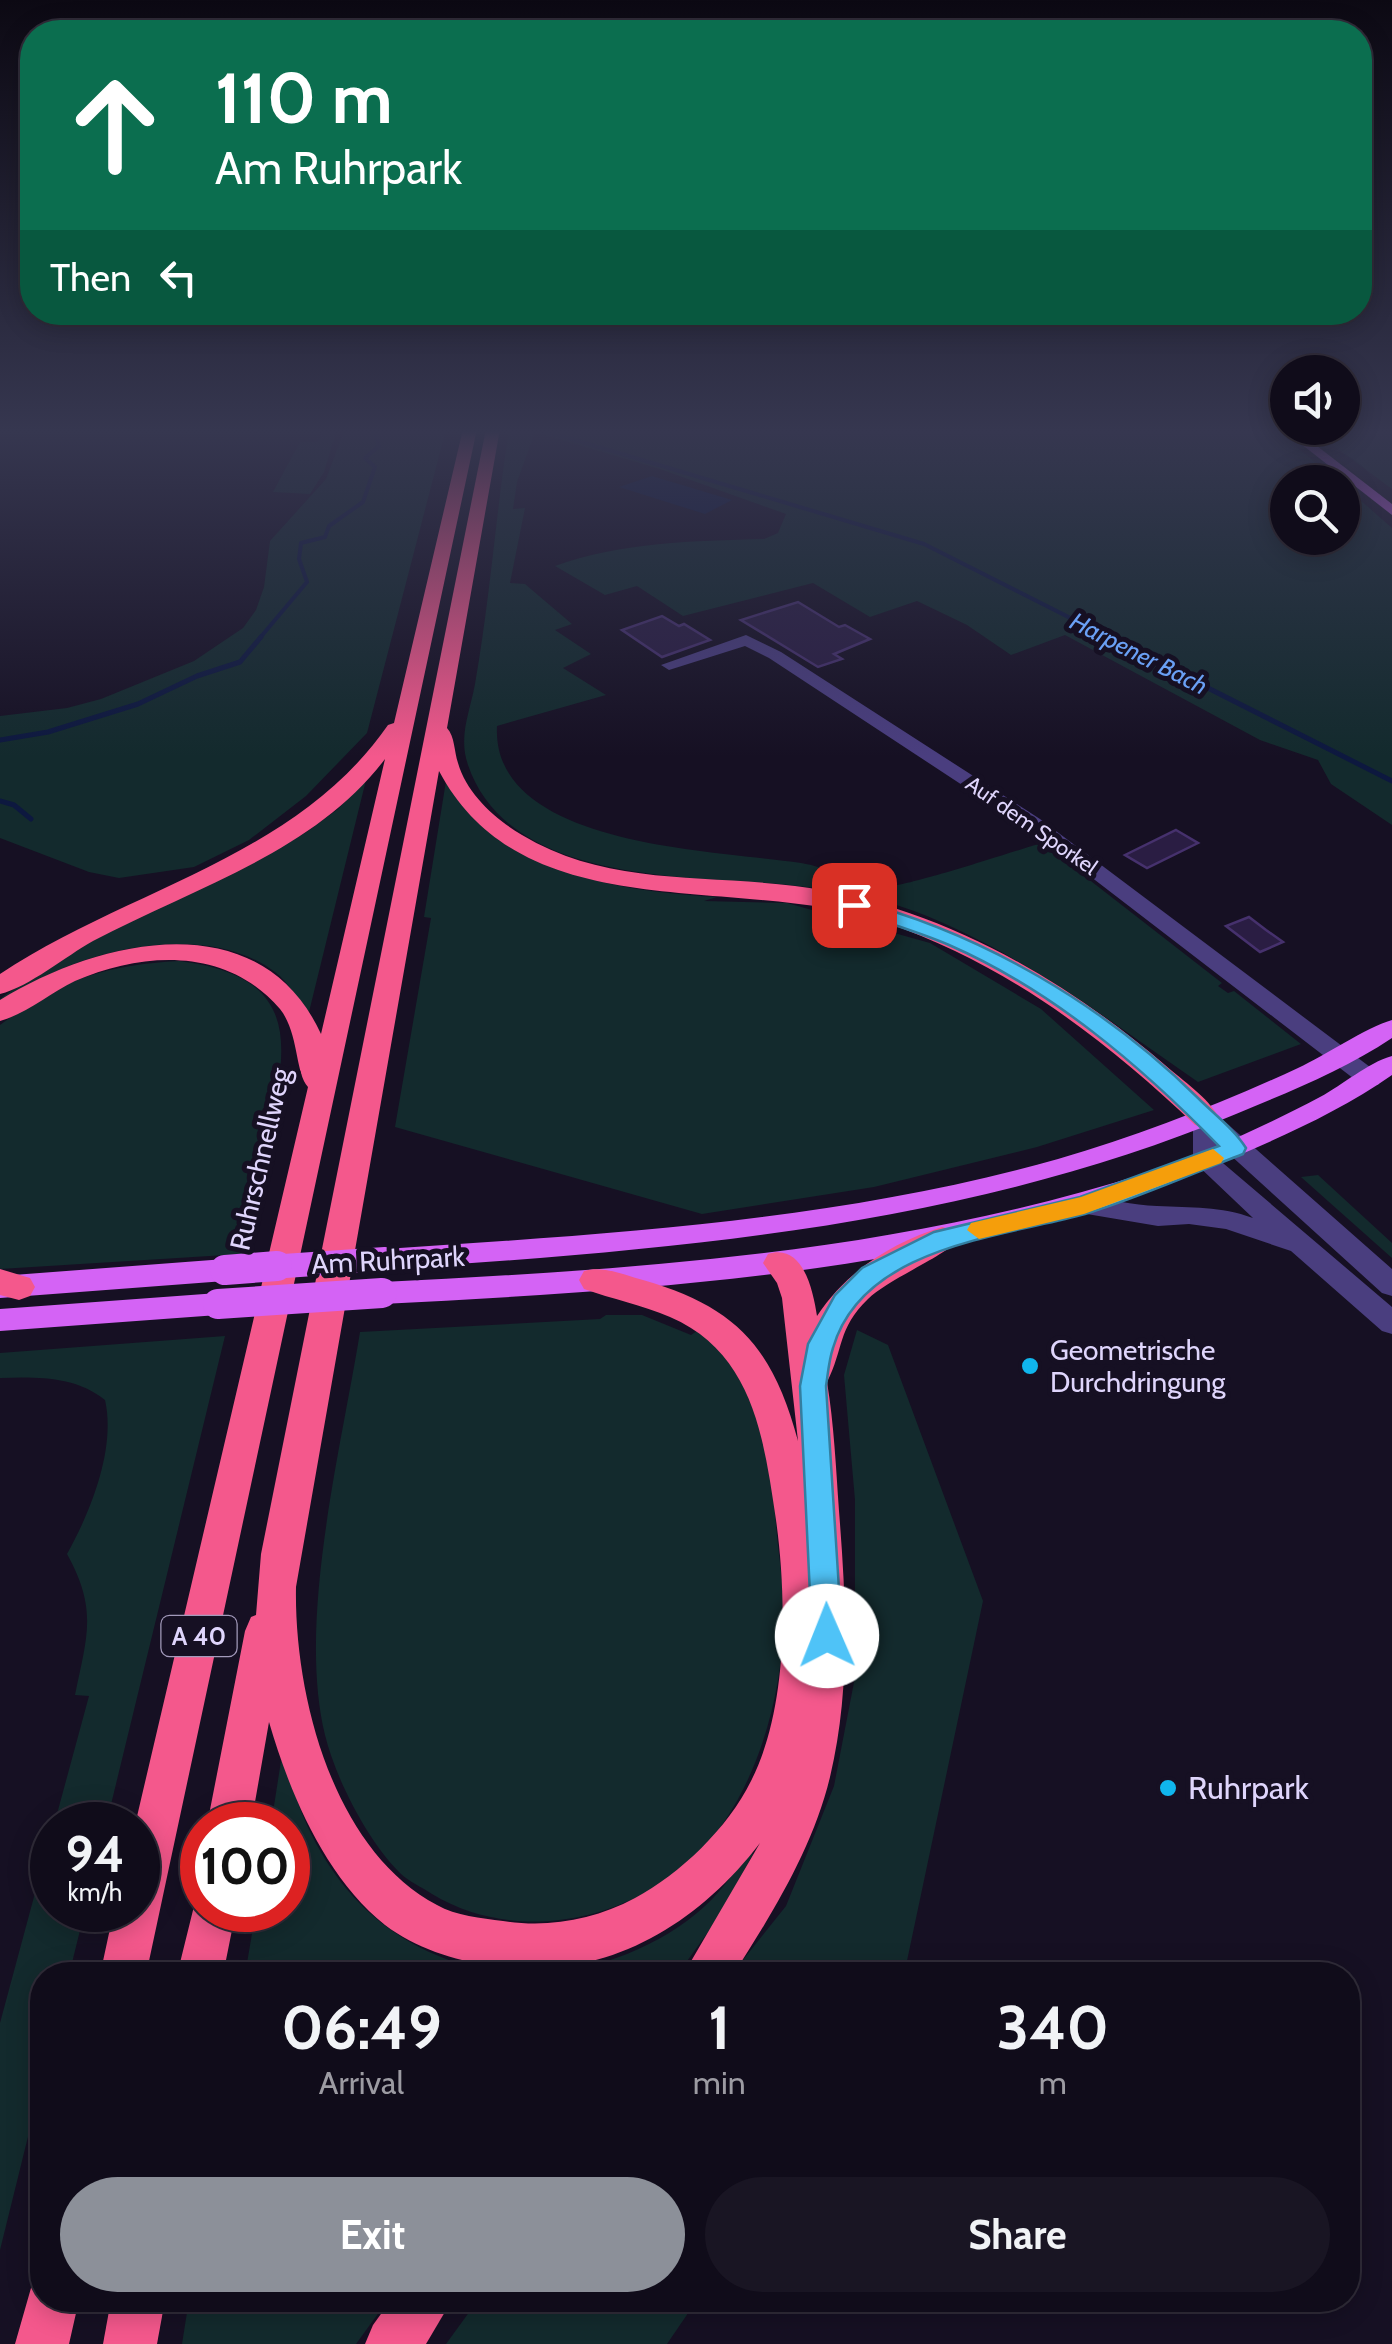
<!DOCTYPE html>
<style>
body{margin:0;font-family:Cabin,sans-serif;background:#191523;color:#f1f3f6;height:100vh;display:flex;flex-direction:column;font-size:38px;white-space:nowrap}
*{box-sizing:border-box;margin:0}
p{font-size:32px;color:#9c9ba2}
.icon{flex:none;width:55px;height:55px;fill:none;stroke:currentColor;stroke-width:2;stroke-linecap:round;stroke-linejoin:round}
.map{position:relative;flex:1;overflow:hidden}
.sheet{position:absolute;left:30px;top:1962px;width:1330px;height:350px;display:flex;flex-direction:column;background:#100c1a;border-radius:40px;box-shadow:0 5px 25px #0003,0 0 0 2px #302c39}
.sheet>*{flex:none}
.top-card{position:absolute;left:20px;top:20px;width:1352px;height:305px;border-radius:40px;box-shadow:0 5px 25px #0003,0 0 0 2px #302c39;background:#0b6e4f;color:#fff;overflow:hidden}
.fabs{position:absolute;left:1270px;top:355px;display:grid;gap:20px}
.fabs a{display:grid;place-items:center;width:90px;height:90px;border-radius:50%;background:#100c1a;box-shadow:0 5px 25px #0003,0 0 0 2px #302c39;font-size:50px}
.speed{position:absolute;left:30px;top:1802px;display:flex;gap:20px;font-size:50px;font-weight:700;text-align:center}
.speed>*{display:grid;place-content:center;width:130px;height:130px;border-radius:50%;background:#100c1a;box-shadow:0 5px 25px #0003,0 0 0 2px #302c39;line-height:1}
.speed small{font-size:25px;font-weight:400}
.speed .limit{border:15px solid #d22;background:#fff;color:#111}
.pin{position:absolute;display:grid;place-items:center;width:85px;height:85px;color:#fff;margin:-42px;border-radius:20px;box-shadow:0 5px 15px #0006}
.me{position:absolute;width:110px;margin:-55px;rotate:359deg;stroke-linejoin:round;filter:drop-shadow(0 0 8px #0008)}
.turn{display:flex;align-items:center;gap:35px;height:210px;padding:0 30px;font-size:45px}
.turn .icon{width:130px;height:130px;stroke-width:2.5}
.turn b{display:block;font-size:70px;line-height:85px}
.then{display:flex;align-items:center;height:95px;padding:0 30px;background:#0003;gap:20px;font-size:38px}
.eta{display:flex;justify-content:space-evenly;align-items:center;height:170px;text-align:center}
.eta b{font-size:60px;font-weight:800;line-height:70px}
.cta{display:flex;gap:20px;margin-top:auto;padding:20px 30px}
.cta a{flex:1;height:115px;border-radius:60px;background:#8c9099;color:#fff;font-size:40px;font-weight:800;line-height:115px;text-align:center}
.cta a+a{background:#191523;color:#f1f3f6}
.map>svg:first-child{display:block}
.green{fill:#132a2d}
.water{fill:#0d183f}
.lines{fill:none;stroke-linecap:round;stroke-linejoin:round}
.stream-far1{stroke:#0d183f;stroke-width:4}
.stream{stroke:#0d183f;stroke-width:5}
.building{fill:#2a1d43;stroke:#46316d;stroke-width:2.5}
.minor{fill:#4a3e7f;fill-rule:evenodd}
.major{fill:#d463f5;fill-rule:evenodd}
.highway{fill:#f4588c;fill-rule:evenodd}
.major-bridge-far1{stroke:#d463f5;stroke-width:24}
.major-bridge{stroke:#d463f5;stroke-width:30}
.route{fill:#4fc3f7;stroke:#337fa1;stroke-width:2.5}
.slow{fill:#f59e0b}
.poi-dot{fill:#10b6ed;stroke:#161023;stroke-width:4}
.labels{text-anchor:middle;stroke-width:10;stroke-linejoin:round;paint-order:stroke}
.far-street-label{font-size:22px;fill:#dfd5fc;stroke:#161023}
.far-water-label{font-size:25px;font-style:italic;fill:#6aa0f5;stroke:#161023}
.shield{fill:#161023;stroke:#a39abb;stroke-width:2.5}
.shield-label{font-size:25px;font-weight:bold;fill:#dfd5fc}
.street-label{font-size:28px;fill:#dfd5fc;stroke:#161023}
.poi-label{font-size:28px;fill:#dfd5fc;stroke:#161023;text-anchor:start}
.near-poi-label{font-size:32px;fill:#dfd5fc;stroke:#161023;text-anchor:start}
</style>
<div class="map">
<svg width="1392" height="2344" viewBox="0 0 1392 2344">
<rect width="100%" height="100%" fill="#161023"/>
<g class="green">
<path d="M324 429H337L324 472 310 494 273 492 300 442H317Z"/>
<path d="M345 429H446L367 733 306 796 249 840 194 867 119 878 89 872 0 838V716L67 708 101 699 194 661 243 628 256 610 264 587 270 541 326 479Z"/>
<path d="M509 429H1275L1339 482H1288V538H1342L1343 485 1392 528V825L1331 784 1318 760 1260 740 1065 635 1011 655 967 625 917 601 870 617 813 583 683 616 637 586 605 595 555 566C621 542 694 541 764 539L778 533 786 514 660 469 535 432 517 482 513 509 525 508 510 583 525 584 572 624 555 630 591 654 563 668 606 695 497 726C491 848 718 850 801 863 828 867 854 884 881 887 902 889 1014 851 1042 843L1222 983 1218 986 1228 993 1234 991 1301 1044 1198 1082C1107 1019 1019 951 914 911 876 897 830 889 789 885 689 875 509 885 468 765 458 736 470 712 475 684 490 599 496 513 509 429Z"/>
<path d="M1311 429H1392V489Z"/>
<path d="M366 780 309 1012C297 1002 290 983 275 972 218 929 128 942 66 967 43 976 21 992 0 1006V999C94 927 208 892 308 831L338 809Z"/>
<path d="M446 781C506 873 614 891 717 897L704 901 787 903 930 943 1041 1009 1154 1110 1037 1147 874 1187 702 1214 395 1127 431 918 424 917Z"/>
<path d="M179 961C293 975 292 1035 269 1128 260 1163 251 1199 243 1234L242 1254 0 1269V1025C59 980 105 965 179 961Z"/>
<path d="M1318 1175 1392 1243V1258L1301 1177Z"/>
<path d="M606 1315H642L691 1335 700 1329C767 1381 768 1445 776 1524 778 1554 784 1585 784 1614 783 1685 764 1763 724 1822 662 1914 528 1952 432 1894 422 1887 409 1882 400 1873 368 1841 336 1780 325 1735 297 1621 341 1450 360 1332L600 1319Z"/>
<path d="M857 1330 888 1345 983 1601 904 1975H731L786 1906 834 1786 855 1677V1500L844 1375Z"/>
<path d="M225 1336 106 1825H54L89 1696 75 1695C87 1636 98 1610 67 1554 91 1511 116 1448 105 1400 75 1376 37 1377 0 1378V1353Z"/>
<path d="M281 1761H285C315 1879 384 1955 507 1975H245L256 1910H288V1825H271Z"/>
<path d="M52 1830V1910H85L69 1975H42V2080L0 2250V2023Z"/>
<path d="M750 1851 753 1854 716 1921 677 1975H540C597 1970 662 1946 705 1906 722 1891 736 1869 750 1851Z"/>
<path d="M189 2300H388L356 2344H182Z"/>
<path d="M478 2300H697L667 2344H446Z"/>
</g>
<path class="water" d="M652 476 732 500 705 514 619 487Z"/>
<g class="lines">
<g class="stream-far1">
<path d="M538 429 924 544 1112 639"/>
<path d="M259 639 307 582 299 559 301 543 325 537 329 526 363 502 375 467 365 458 379 446 373 429"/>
</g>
<g class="stream">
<path d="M1107 637 1392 781"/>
<path d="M0 740 48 732 138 704 197 676 240 662 261 637"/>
<path d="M0 801 14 805 31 819"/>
</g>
</g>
<g class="building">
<path d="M798 602 839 627 845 625 870 639 834 654 842 659 818 667 741 620Z"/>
<path d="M662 616 679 626 684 624 710 640 662 657 622 630Z"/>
<path d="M1176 830 1198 843 1147 868 1125 855Z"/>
<path d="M1249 917 1266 930 1283 942 1260 952 1226 926Z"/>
</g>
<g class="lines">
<g class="minor">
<path d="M746 635 781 652 1040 819 1378 1073 1382 1079 1378 1085H1362L1026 827 769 658 745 646 669 670 661 665Z"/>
<path d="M1205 1109 1214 1112 1392 1269V1296L1382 1293 1217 1143V1158L1392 1307V1334L1382 1331 1291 1251 1226 1229 1189 1224 1158 1226 1075 1212 1071 1205 1075 1198 1084 1195C1108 1199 1133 1205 1157 1206 1192 1208 1220 1206 1253 1218L1193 1161V1118Z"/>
</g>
<g class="major">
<path d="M1282 429H1295L1392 504V515Z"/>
<path d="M1392 1020V1038C1344 1070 1289 1092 1236 1114 965 1227 674 1250 385 1269L376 1266 372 1259 376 1252 385 1249C610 1234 840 1221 1058 1159 1140 1135 1220 1104 1298 1068 1326 1055 1365 1028 1392 1020Z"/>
<path d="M1392 1056V1075C1342 1110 1286 1135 1230 1159 961 1273 670 1289 382 1304L372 1301 368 1293 372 1285 382 1282C643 1269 895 1253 1146 1173 1205 1154 1265 1126 1320 1097 1343 1085 1367 1063 1392 1056Z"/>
<path d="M225 1259 234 1262 238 1270 234 1278 225 1281 0 1298V1276Z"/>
<path d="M218 1293 228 1296 232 1304 228 1312 218 1315 0 1331V1309Z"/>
</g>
<g class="highway">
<path d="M463 429H477L146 1975H100L114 1910H138L135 1825 308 1087C295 1073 299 1033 280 1009 227 947 144 951 75 981 50 993 26 1014 0 1021V1000C99 939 260 901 321 1034L385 759C315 852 193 888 93 941 66 956 29 987 0 994V974C130 888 296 858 388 725L394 723Z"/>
<path d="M486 429H500L447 728C455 737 454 751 458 763 467 794 495 819 522 835 607 886 701 874 795 886 933 903 1061 976 1165 1065 1183 1081 1208 1097 1219 1118L1215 1125 1205 1128 1195 1125C1105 1039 1006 964 887 923 742 872 525 933 439 771L296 1587C294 1695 333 1850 437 1905 456 1916 481 1918 503 1921 548 1928 594 1920 635 1898 680 1874 728 1828 751 1781 788 1709 787 1599 776 1520 764 1440 754 1353 670 1317 642 1305 612 1299 584 1289L579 1280 584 1271C602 1265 624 1275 643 1280 737 1307 773 1348 798 1441L782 1298 777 1283 763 1263 768 1254C803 1243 813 1290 817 1316 847 1271 891 1243 942 1227L953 1230 958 1239C950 1254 888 1279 868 1299 837 1329 844 1349 827 1382 834 1424 836 1468 839 1511 846 1600 851 1689 830 1777 813 1848 772 1914 733 1975H683L760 1843C694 1929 601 1982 491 1966 454 1960 415 1948 385 1925 325 1877 290 1794 269 1722L251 1825H207L245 1631 251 1617 256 1615 261 1554Z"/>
<path d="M0 1269 30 1278 35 1287 30 1296 19 1300 0 1295Z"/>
<path d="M202 1892V1910H236L223 1975H177L197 1894Z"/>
<path d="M42 2277V2300H79L69 2344H15L33 2281Z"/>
<path d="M111 2300H165L157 2344H103Z"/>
<path d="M391 2300H452L426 2344H365L373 2325Z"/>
</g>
<path class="major-bridge-far1" d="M241 1269 385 1259"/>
<g class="major-bridge">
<path d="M225 1270 277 1266"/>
<path d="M218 1304 382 1293"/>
</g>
</g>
<linearGradient id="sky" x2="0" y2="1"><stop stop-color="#0c0913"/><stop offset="0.57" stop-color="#363750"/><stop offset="1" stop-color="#363750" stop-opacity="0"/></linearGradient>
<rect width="1392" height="757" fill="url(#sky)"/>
<path class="route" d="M854 900C982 933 1104 1005 1198 1098 1214 1114 1235 1130 1246 1148L1243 1154C1191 1174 1138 1198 1085 1214 1001 1237 862 1247 833 1348 829 1360 828 1373 826 1386L842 1636 838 1646 827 1651 816 1646 812 1636 800 1386 808 1344 835 1295 862 1268 934 1232 1080 1197 1219 1146C1141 1066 1052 990 949 945 916 931 881 921 847 909V901Z"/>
<path class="slow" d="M1213 1149 1224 1158 1221 1163 1084 1214 979 1239 967 1230 971 1223 1081 1197Z"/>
<g class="poi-dot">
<circle cx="1030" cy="1366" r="10"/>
<circle cx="1168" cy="1788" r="10"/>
</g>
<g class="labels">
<g class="far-street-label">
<text transform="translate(1032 825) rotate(35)" y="8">Auf dem Sporkel</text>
</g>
<g class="far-water-label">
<text transform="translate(1139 653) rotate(27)" y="9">Harpener Bach</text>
</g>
<rect class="shield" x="161.5" y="1616" width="75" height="40" rx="8"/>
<g class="shield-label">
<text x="199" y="1645">A 40</text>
</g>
<g class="street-label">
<text transform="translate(260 1159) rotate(-77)" y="10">Ruhrschnellweg</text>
<text transform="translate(388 1260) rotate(-3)" y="10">Am Ruhrpark</text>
</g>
<g class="poi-label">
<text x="1050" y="1360">Geometrische<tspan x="1050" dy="32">Durchdringung</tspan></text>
</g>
<g class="near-poi-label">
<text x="1188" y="1799">Ruhrpark</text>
</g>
</g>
</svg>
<div class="fabs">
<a><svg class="icon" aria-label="sound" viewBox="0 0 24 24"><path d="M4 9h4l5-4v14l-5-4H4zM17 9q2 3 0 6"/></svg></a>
<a><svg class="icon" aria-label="search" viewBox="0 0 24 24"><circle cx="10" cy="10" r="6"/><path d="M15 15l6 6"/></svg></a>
</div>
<div class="speed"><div>94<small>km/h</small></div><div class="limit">100</div></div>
<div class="pin" style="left:854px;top:905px;background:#d93025"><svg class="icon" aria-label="arrive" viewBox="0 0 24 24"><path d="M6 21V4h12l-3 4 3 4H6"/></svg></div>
<svg class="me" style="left:827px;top:1636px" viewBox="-20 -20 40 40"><circle r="19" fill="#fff"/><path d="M0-13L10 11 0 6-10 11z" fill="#4fc3f7"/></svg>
<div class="top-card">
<div class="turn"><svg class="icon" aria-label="ahead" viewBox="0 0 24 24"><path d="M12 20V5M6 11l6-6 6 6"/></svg><div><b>110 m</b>Am Ruhrpark</div></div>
<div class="then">Then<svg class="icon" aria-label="left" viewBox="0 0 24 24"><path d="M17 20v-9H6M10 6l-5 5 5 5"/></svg></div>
</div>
<section class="sheet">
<div class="eta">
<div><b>06:49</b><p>Arrival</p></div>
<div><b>1</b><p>min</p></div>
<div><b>340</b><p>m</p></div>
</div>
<div class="cta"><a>Exit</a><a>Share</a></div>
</section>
</div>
